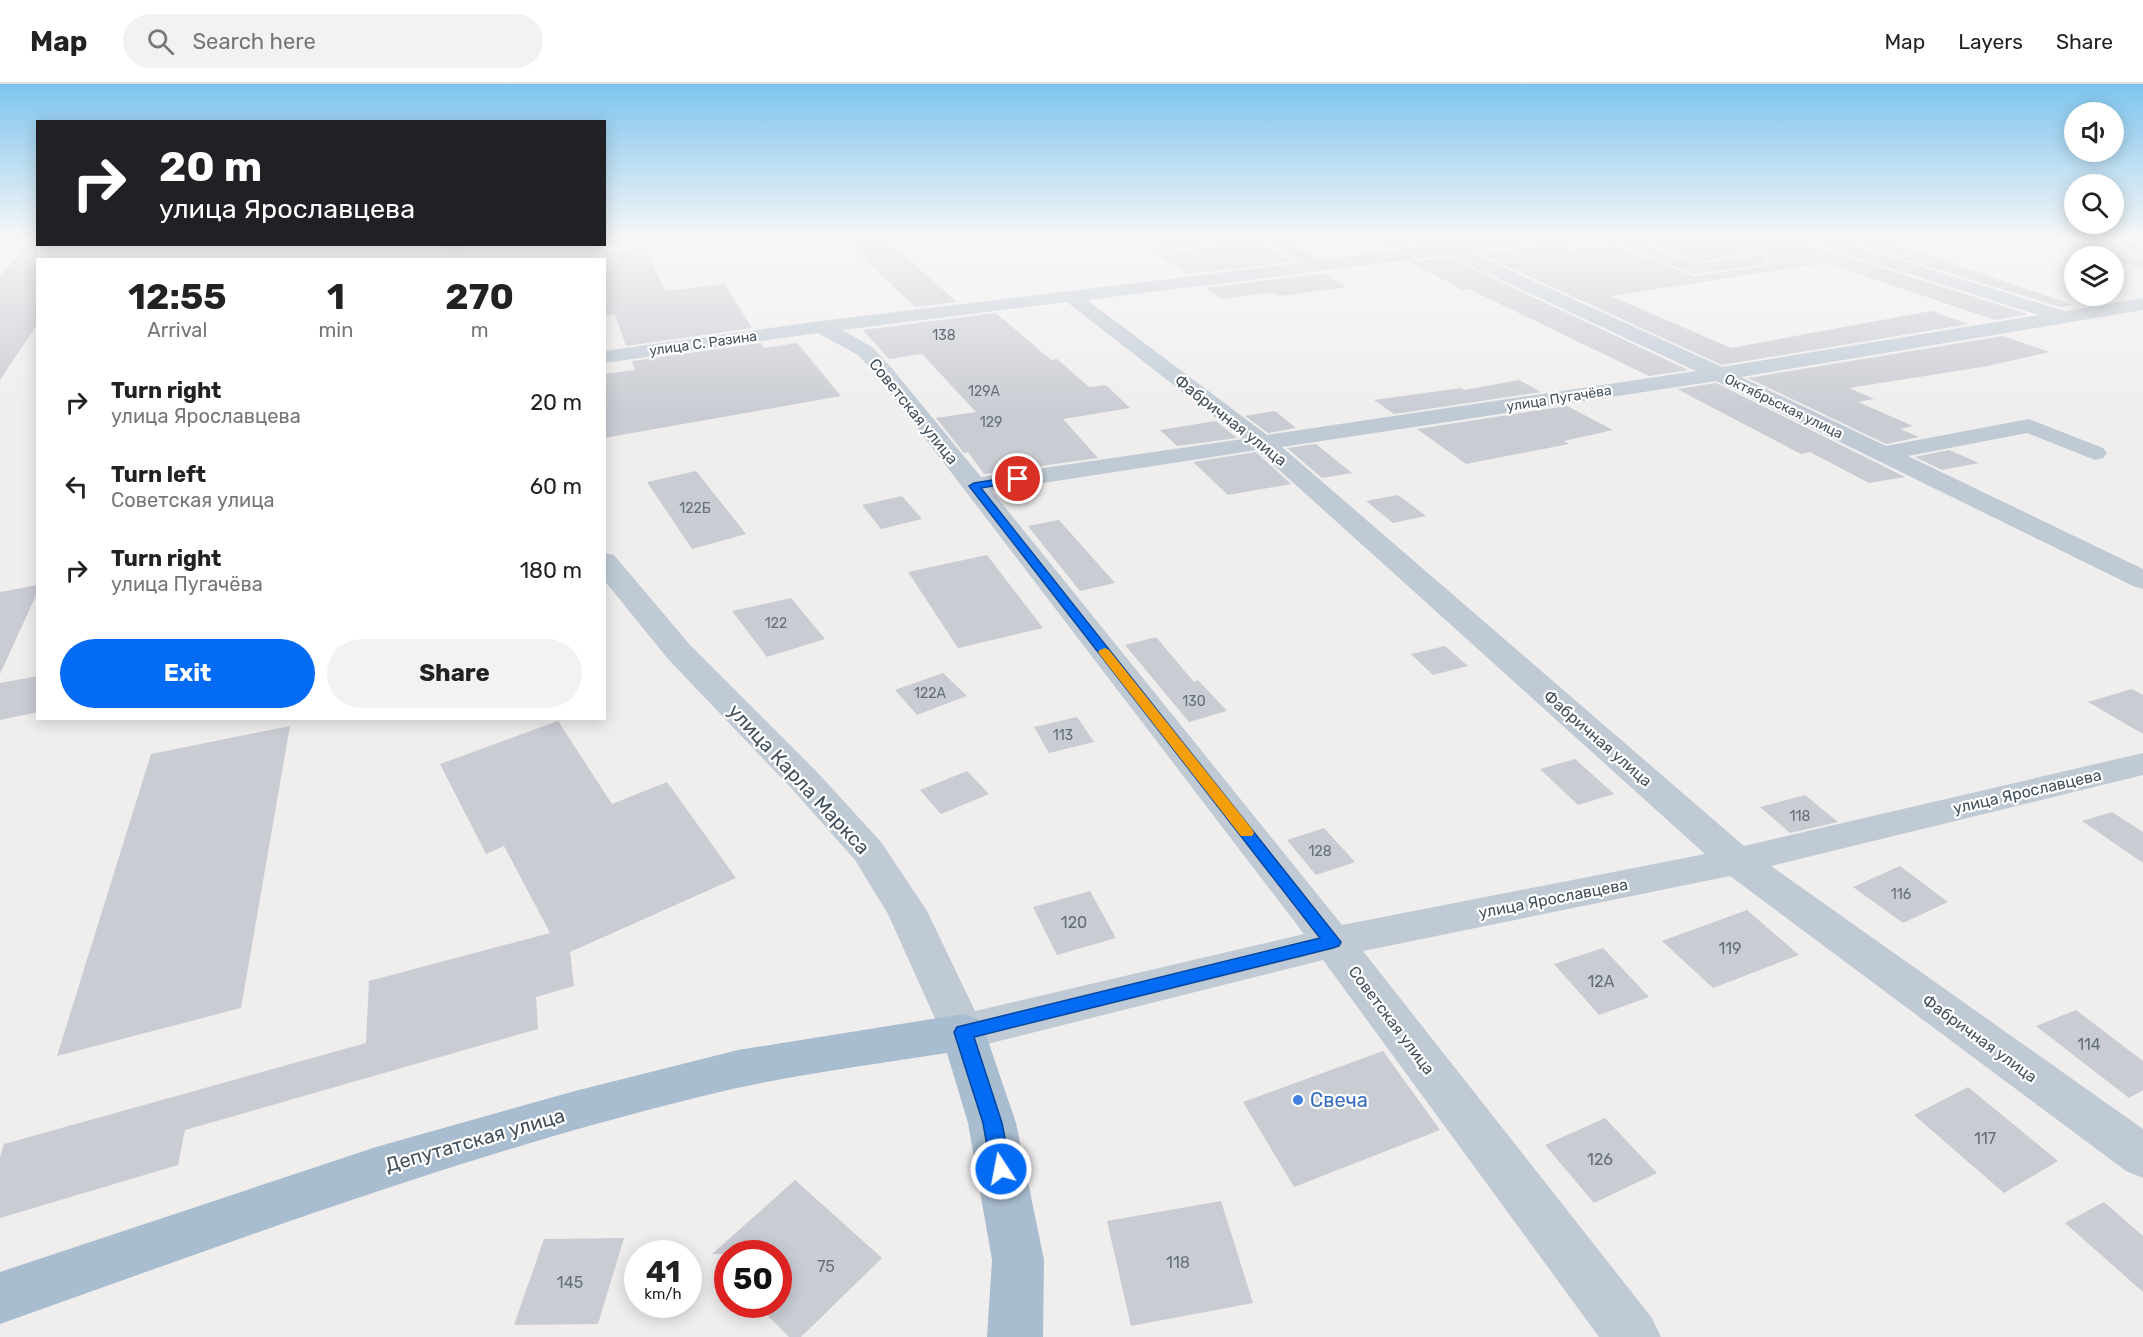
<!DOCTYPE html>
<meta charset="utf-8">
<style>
body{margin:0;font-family:Rubik,sans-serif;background:#f2f2f2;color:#222;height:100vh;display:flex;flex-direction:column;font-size:22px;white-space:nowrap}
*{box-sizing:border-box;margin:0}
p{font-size:20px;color:#767676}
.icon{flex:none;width:33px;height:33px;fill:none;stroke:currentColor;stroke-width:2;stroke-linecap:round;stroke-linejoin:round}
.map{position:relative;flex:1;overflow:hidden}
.panel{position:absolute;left:36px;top:174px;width:570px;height:462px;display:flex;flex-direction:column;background:#fff;border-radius:0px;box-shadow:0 3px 15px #0003}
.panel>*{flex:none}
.top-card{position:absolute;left:36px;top:36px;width:570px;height:126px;border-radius:0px;box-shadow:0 3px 15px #0003;background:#202124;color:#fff;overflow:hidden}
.tools{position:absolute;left:2064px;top:18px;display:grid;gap:12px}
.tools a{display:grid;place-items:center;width:60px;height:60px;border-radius:50%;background:#fff;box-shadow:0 3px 15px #0003;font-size:30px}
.speed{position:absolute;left:624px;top:1156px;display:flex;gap:12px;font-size:30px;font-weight:700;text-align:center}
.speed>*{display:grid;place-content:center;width:78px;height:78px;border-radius:50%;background:#fff;box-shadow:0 3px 15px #0003;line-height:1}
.speed small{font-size:15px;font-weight:400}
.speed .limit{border:9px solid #d22;background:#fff;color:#111}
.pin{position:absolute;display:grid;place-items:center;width:51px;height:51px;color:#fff;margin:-26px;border:3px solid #fff;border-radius:50%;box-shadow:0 2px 6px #0007}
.me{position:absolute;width:66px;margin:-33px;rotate:349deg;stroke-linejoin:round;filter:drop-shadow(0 0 4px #0008)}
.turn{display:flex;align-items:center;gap:21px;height:126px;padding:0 24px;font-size:27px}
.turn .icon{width:78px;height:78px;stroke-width:2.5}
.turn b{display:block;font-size:42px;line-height:51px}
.eta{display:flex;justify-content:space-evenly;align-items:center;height:102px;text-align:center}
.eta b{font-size:36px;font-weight:700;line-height:42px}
.button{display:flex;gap:12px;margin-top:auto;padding:12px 24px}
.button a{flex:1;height:69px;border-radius:36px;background:#046cf4;color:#fff;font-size:24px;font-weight:700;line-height:69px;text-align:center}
.button a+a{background:#f2f2f2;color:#222}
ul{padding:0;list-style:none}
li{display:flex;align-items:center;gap:18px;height:84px;padding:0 24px}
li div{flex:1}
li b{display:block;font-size:22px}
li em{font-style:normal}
header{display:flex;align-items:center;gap:36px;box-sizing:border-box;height:84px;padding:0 30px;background:#fff;border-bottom:2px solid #e0e0e0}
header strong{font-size:28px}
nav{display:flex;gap:33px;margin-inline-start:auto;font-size:21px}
.search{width:420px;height:54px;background:#f2f2f2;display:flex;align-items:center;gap:15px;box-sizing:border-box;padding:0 21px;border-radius:33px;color:#767676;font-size:22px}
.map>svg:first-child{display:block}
.building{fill:#c9ccd3}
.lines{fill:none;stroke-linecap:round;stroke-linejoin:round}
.minor{fill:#bfcad5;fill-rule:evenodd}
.major{fill:#a9bdd0;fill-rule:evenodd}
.route{fill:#046cf4;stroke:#03469f;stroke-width:1.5}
.slow{fill:#f59e0b}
.shop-dot{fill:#3f7fe0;stroke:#fff;stroke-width:2}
.labels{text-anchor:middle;stroke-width:4.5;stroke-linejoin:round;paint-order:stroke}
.number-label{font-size:14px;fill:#64707a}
.far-street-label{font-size:14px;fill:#43515d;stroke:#fff}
.street-label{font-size:16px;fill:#43515d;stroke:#fff}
.near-number-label{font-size:16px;fill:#64707a}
.near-street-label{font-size:20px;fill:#43515d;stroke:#fff}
.near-shop-label{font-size:20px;fill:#366cbe;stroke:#fff;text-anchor:start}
</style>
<header>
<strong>Map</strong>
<div class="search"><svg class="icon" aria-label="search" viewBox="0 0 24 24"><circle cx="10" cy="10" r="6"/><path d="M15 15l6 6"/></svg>Search here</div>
<nav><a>Map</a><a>Layers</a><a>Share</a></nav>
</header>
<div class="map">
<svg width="2143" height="1253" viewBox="0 0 2143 1253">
<rect width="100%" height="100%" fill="#f0eded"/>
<g class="building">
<path d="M34 153H38V239L0 296V193Z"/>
<path d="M842 153H884L957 218 915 223Z"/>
<path d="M1362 153H1490L1385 165Z"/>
<path d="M1562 153H1567L1568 166 1609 159 1694 192 1765 182 1770 176 1767 171 1759 169 1696 178 1637 154 1798 153 1801 158 2028 230 1995 236 1826 179 1611 212 1731 264 1931 227 1969 240 1722 281 1478 169 1552 160 1559 158Z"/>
<path d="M1832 153H1871L1958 180H1954L2073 221 2060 223Z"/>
<path d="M2060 153H2082L2085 158 2143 174V185L2114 176V172H2102L2059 159Z"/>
<path d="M1265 160 1293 178 1187 190 1152 166 1158 165 1165 169 1221 161Z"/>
<path d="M645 163 665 207 725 200 752 244 626 262 615 230 604 231V168Z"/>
<path d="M1448 173 1688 286 1649 292 1469 205 1463 206 1410 178Z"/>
<path d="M1324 189 1347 203 1279 212 1273 208 1222 215 1205 204Z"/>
<path d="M996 229 1051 276 1057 275 1089 303 1106 301 1130 324 1063 335 1098 374 984 390 968 368 964 369 936 334 976 328 922 270 889 275 863 246Z"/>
<path d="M2003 252 2049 268 1988 282 1849 304 1874 315 1858 318 1913 342 1900 345 1919 353 1886 360 1748 294Z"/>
<path d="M761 259 764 264 797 259 841 312 604 354V290L635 286 632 277Z"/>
<path d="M1519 296 1541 308 1394 330 1374 316 1461 304 1464 306Z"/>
<path d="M1716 299 1905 393 1869 399 1810 368 1801 370 1677 305Z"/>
<path d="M1567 322 1613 346 1564 357 1569 360 1466 380 1417 345Z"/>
<path d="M1275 327 1296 344 1268 349 1245 332Z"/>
<path d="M1216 337 1237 354 1177 362 1160 346Z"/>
<path d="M1316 360 1352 389 1322 394 1287 364Z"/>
<path d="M1949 366 1979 379 1942 386 1915 373Z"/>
<path d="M1256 368 1291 400 1228 411 1193 378Z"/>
<path d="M696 387 746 450 692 465 647 398Z"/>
<path d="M1398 411 1426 432 1393 439 1366 417Z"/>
<path d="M902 412 922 435 881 445 862 421Z"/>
<path d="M1059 436 1115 499 1080 507 1028 442Z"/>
<path d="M987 471 1043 544 958 564 908 488Z"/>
<path d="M38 501V507L0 590V508Z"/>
<path d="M791 514 825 555 767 573 732 527Z"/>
<path d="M1156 553 1194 598 1198 596 1227 627 1189 638 1125 561Z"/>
<path d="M1445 562 1468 582 1433 591 1411 570Z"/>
<path d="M943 589 967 612 917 631 895 606Z"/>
<path d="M38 592V628L0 636V599Z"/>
<path d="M2132 605 2143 611V650L2088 618Z"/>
<path d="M1077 633 1094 658 1049 669 1034 643Z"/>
<path d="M558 637 612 720 667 698 736 794 570 868 574 902 536 913 538 945 185 1046 178 1081 0 1134V1073L4 1060 366 959 369 897 550 849 504 762 486 770 440 680Z"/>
<path d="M290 642 241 924 57 972 151 670Z"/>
<path d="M1575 675 1614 710 1578 721 1540 685Z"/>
<path d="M967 687 989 710 941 730 920 706Z"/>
<path d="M1805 711 1838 738 1790 749 1760 723Z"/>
<path d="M2112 728 2143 748V779L2082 737Z"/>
<path d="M1324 744 1355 778 1316 791 1287 756Z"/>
<path d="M1900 782 1948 818 1903 839 1853 803Z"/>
<path d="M1090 807 1116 854 1057 871 1033 823Z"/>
<path d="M1747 826 1799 871 1713 904 1662 857Z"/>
<path d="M1603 864 1649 913 1599 931 1554 880Z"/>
<path d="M2076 926 2143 977V1006L2129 1014 2036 942Z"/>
<path d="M1383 967 1440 1046 1294 1103 1243 1018Z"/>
<path d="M1968 1003 2058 1077 2004 1109 1914 1031Z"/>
<path d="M1605 1034 1657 1089 1594 1119 1545 1061Z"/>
<path d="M795 1096 882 1174 801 1253H789L757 1221H778V1170H712Z"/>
<path d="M1221 1117 1253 1219 1131 1242 1107 1137Z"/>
<path d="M2104 1118 2143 1152V1208L2065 1139Z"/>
<path d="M624 1154 598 1240 514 1241 544 1155Z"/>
</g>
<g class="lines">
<g class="minor">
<path d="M1157 153H1173V156L1194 153H1280L1320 176 1447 159 1513 153H1560L1558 156 1552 158 1470 168 1722 283 2039 231 1802 156 1800 153H1825L2065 227 2143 214V226L1741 293 1886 362 2029 335 2103 364 2107 369 2103 374 2095 376 2027 349 1908 372 2143 485V505L2133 502 1716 297 1282 363 1744 762 2143 669V691L1771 782 2143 1045V1094L2126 1087 1730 792 1363 867 1652 1234 1661 1253H1599L1323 876 963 966 947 961 888 830 855 776 792 705 668 575 604 496V469L614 471 690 561 818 689 881 758 927 827 975 927 1304 850 876 290 858 271 818 249 604 279V267L821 237 1300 179 1266 158 1221 159 1165 167 1157 162ZM1448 171 1696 287 1267 351 1087 216ZM1067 218 1243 355 981 393 890 282 872 263 842 246ZM1257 366 1705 770 1342 841 992 407Z"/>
<path d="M1605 153H1627L1696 180 1759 171 1765 172 1768 176 1765 180 1759 181 1694 190 1607 156Z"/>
<path d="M2084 153H2110L2143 162V172L2086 156Z"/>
<path d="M445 160H461L467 176H450Z"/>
</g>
<path class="major" d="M963 930 979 935 985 948 1016 1039 1044 1176 1043 1253H987L992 1176 968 1039 947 969C877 980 806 989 737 1004 485 1062 243 1154 0 1240V1188L376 1063 575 1007 738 966Z"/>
</g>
<linearGradient id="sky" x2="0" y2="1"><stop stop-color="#7dc4ee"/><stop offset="0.47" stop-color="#f8f7f7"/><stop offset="1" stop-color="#f8f7f7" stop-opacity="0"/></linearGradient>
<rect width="2143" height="328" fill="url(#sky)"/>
<path class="route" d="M1018 392 1022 393V397L981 404 1341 858 1339 862 1333 864 974 953 1002 1039 1011 1085 1008 1091 1001 1094 994 1091 991 1085 983 1039 954 948 957 943 1320 854 969 402 974 399Z"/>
<path class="slow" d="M1105 564 1109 566 1252 745 1254 749 1252 752H1241L1100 571 1098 568 1100 566Z"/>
<circle class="shop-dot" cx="1298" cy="1016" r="6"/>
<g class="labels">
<g class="number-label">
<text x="944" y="256">138</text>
<text x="984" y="312">129А</text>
<text x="991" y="343">129</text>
<text x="695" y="429">122Б</text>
<text x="776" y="544">122</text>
<text x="930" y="614">122А</text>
<text x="1194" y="622">130</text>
<text x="1063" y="656">113</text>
<text x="1800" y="737">118</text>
<text x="1320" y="772">128</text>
<text x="1901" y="815">116</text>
</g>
<g class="far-street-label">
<text transform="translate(703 259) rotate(-8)" y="5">улица С. Разина</text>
<text transform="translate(1559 314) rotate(-9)" y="5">улица Пугачёва</text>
<text transform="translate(1784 322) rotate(26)" y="5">Октябрьская улица</text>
</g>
<g class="street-label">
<text transform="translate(914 327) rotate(51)" y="6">Советская улица</text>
<text transform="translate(1231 336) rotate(38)" y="6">Фабричная улица</text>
<text transform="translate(1598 654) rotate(41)" y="6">Фабричная улица</text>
<text transform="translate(2027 707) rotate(-13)" y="6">улица Ярославцева</text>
<text transform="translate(1553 814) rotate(-11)" y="6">улица Ярославцева</text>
<text transform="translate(1392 936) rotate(53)" y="6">Советская улица</text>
<text transform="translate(1980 954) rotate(36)" y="6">Фабричная улица</text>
</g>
<g class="near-number-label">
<text x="1074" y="844">120</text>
<text x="1730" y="870">119</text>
<text x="1601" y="903">12А</text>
<text x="2089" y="966">114</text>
<text x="1985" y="1060">117</text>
<text x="1600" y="1081">126</text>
<text x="1178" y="1184">118</text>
<text x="826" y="1188">75</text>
<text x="570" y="1204">145</text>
</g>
<g class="near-street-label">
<text transform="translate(799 695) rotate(47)" y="7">улица Карла Маркса</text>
<text transform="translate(475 1056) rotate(-16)" y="7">Депутатская улица</text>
</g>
<g class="near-shop-label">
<text x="1310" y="1023">Свеча</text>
</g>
</g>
</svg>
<div class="tools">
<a><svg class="icon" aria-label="sound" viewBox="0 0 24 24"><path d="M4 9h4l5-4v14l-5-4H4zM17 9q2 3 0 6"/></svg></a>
<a><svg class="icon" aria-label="search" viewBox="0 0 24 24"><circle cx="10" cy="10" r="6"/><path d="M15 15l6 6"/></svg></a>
<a><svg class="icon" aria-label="layers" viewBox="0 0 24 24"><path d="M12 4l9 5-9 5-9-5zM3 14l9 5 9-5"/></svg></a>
</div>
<div class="speed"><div>41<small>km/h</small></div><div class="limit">50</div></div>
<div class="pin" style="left:1018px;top:395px;background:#d93025"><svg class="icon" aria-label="arrive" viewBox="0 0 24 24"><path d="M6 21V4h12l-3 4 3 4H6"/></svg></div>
<svg class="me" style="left:1001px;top:1085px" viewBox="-20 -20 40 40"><circle r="17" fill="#046cf4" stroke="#fff" stroke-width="3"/><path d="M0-11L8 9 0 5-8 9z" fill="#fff"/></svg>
<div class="top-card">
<div class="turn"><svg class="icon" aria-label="right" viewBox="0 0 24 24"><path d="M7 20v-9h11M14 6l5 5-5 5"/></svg><div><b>20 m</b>улица Ярославцева</div></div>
</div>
<section class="panel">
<div class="eta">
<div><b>12:55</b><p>Arrival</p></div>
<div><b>1</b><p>min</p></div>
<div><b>270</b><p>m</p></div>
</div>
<ul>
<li><svg class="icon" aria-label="right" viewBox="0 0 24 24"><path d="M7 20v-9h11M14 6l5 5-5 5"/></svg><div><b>Turn right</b><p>улица Ярославцева</p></div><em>20 m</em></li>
<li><svg class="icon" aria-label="left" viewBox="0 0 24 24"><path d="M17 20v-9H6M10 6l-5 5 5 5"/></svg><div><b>Turn left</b><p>Советская улица</p></div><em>60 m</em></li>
<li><svg class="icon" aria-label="right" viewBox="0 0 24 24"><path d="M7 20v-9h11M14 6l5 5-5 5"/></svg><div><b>Turn right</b><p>улица Пугачёва</p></div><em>180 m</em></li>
</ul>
<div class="button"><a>Exit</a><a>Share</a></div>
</section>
</div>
